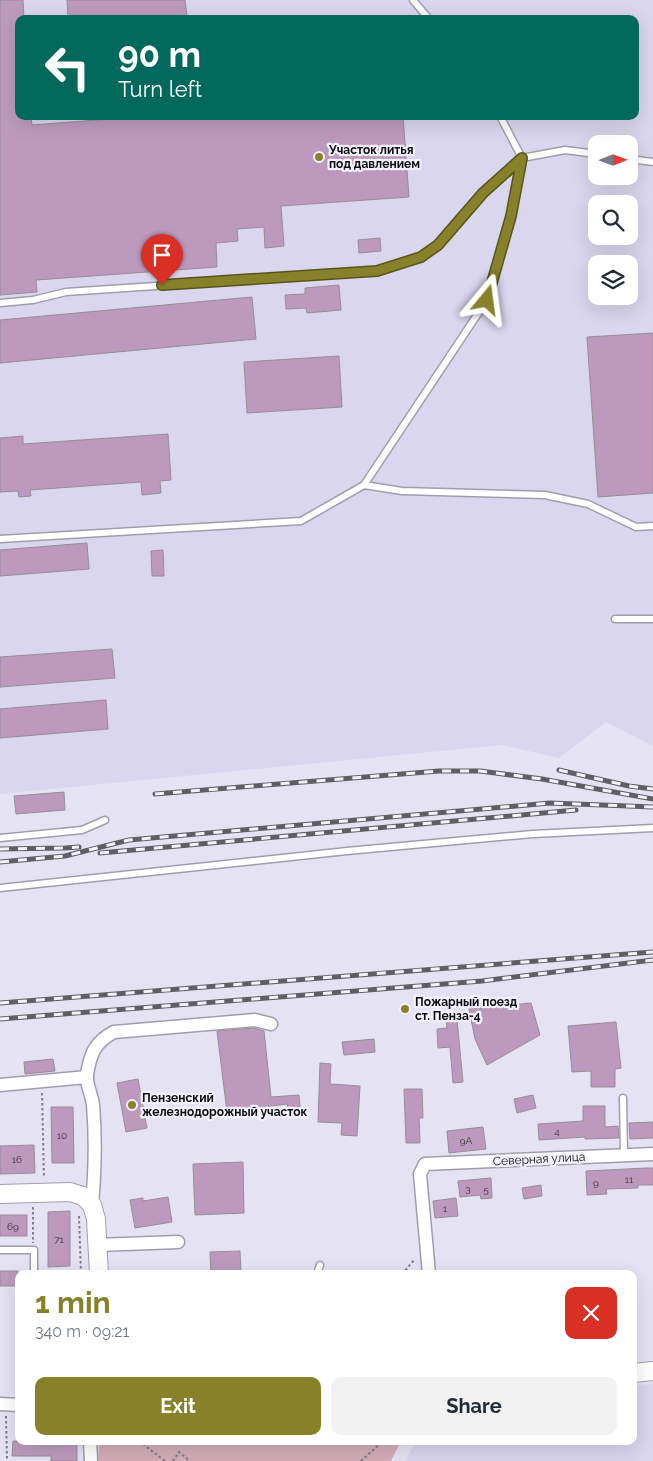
<!DOCTYPE html>
<meta charset="utf-8">
<style>
body{margin:0;font-family:Raleway,sans-serif;background:#f2f2f3;color:#1f2937;height:100vh;display:flex;flex-direction:column;font-size:19px;white-space:nowrap}
*{box-sizing:border-box;margin:0}
p{font-size:16px;color:#747a83}
.icon{flex:none;width:28px;height:28px;fill:none;stroke:currentColor;stroke-width:2;stroke-linecap:round;stroke-linejoin:round}
.map{position:relative;flex:1;overflow:hidden}
.panel{position:absolute;left:15px;top:1270px;width:622px;height:175px;display:flex;flex-direction:column;background:#fff;border-radius:10px;box-shadow:0 5px 20px #0002}
.panel>*{flex:none}
.banner{position:absolute;left:15px;top:15px;width:624px;height:105px;border-radius:10px;box-shadow:0 5px 20px #0002;background:#00695c;color:#fff;overflow:hidden}
.needle{width:32px;rotate:89deg}
.fabs{position:absolute;left:588px;top:135px;display:grid;gap:10px}
.fabs a{display:grid;place-items:center;width:50px;height:50px;border-radius:10px;background:#fff;box-shadow:0 5px 20px #0002;font-size:25px}
.pin{position:absolute;display:grid;place-items:center;width:42px;height:42px;color:#fff;margin:-51px -21px;border-radius:50% 50% 50% 0;rotate:-45deg;box-shadow:0 0 5px #0007}
.pin .icon{rotate:45deg}
.me{position:absolute;width:55px;margin:-28px;rotate:16deg;stroke-linejoin:round;filter:drop-shadow(0 0 4px #0008)}
.turn{display:flex;align-items:center;gap:18px;height:105px;padding:0 20px;font-size:22px}
.turn .icon{width:65px;height:65px;stroke-width:2.5}
.turn b{display:block;font-size:35px;line-height:42px}
.round{display:grid;place-items:center;flex:none;width:52px;height:52px;border-radius:10px;background:#f2f2f3}
.overview{display:flex;align-items:center;justify-content:space-between;height:85px;padding:0 20px}
h1{font-size:30px;font-weight:700;line-height:38px;color:#87822a}
.action{display:flex;gap:10px;margin-top:auto;padding:10px 20px}
.action a{flex:1;height:58px;border-radius:10px;background:#87822a;color:#fff;font-size:20px;font-weight:700;line-height:58px;text-align:center}
.action a+a{background:#f2f2f3;color:#1f2937}
.map>svg:first-child{display:block}
.built{fill:#d9d6ed;fill-rule:evenodd}
.green{fill:#d3adb7}
.building{fill:#bd9abd;stroke:#978c97}
.lines{fill:none;stroke-linecap:round;stroke-linejoin:round}
.lane-casing{stroke:#a09ead;stroke-width:9}
.street-casing{stroke:#a09ead;stroke-width:15}
.secondary-casing{stroke:#a09ead;stroke-width:20}
.path{stroke:#7d7c87;stroke-width:2;stroke-dasharray:2.5 2.5;stroke-linecap:butt}
.lane{stroke:#fff;stroke-width:6}
.street{stroke:#fff;stroke-width:12}
.secondary{stroke:#fff;stroke-width:18}
.rail-casing{stroke:#5f5e67;stroke-width:5}
.rail{stroke:#f3f1fe;stroke-width:3;stroke-dasharray:9;stroke-linecap:butt}
.route-casing{stroke:#58541b;stroke-width:12}
.route{stroke:#87822a;stroke-width:9}
.poi-dot{fill:#87822a;stroke:#f3f1fe;stroke-width:2}
.labels{text-anchor:middle;stroke-width:4.5;stroke-linejoin:round;paint-order:stroke}
.number-label{font-size:10px;fill:#382f3b}
.poi-label{font-size:12px;font-weight:bold;fill:#0c0b10;stroke:#f3f1fe;text-anchor:start}
.street-label{font-size:12px;fill:#0c0b10;stroke:#f3f1fe}
</style>
<div class="map">
<svg width="653" height="1461" viewBox="0 0 653 1461">
<rect width="100%" height="100%" fill="#e5e3f3"/>
<g class="built">
<path d="M0 0H653V746L606 722 559 758 502 745 0 794ZM19 19H635V116H19ZM596 144H629V176H596ZM596 204H629V236H596ZM596 264H629V296H596Z"/>
<path d="M653 1384V1461H405L416 1441H634V1385Z"/>
</g>
<path class="green" d="M99 1441H401L391 1461H98Z"/>
<g class="building">
<path d="M0 0H23L24 19H19V116H31L32 125 148 116H403L409 197 281 206 284 246 265 248 264 227 237 229 238 241 216 243 217 267 36 280 37 292 0 295Z"/>
<path d="M67 0H185L187 16 164 19H68Z"/>
<path d="M380 238 381 251 359 253 358 240Z"/>
<path d="M339 285 341 310 307 313 306 308 286 309 285 295 305 294V288Z"/>
<path d="M252 297 256 339 0 363V320Z"/>
<path d="M653 333V493L598 497 587 337Z"/>
<path d="M339 356 342 407 247 413 244 362Z"/>
<path d="M168 434 171 480 160 481 161 493 142 495 141 482 30 490 31 496 19 497 18 491 0 492V438L23 436V444Z"/>
<path d="M87 543 89 569 0 576V550Z"/>
<path d="M163 550 164 576H152L151 551Z"/>
<path d="M112 649 115 678 0 687V657Z"/>
<path d="M106 700 108 729 0 738V709Z"/>
<path d="M64 792 65 810 16 814 14 796Z"/>
<path d="M531 1003 540 1035 487 1065 475 1039 469 1009Z"/>
<path d="M457 1019 463 1082 453 1083 450 1047 438 1048 437 1029 447 1028 446 1020Z"/>
<path d="M616 1022 621 1068 615 1069V1087H591V1071L572 1072 568 1026Z"/>
<path d="M254 1028 264 1031 271 1097 299 1095 300 1107 288 1108 287 1104 227 1112 217 1031Z"/>
<path d="M374 1039 375 1052 344 1055 342 1042Z"/>
<path d="M53 1059 55 1071 25 1074 24 1062Z"/>
<path d="M320 1063 331 1064 330 1084 360 1086 357 1136 341 1135 342 1123 318 1122Z"/>
<path d="M138 1079 147 1128 126 1132 117 1083Z"/>
<path d="M404 1089H422L423 1118H419L420 1143H406Z"/>
<path d="M533 1095 536 1108 517 1113 514 1099Z"/>
<path d="M583 1106H605V1127L618 1126 619 1138 585 1139V1137L539 1140 538 1124 583 1121Z"/>
<path d="M51 1107H73L74 1163H52Z"/>
<path d="M653 1122V1138L630 1139 629 1123Z"/>
<path d="M483 1127 486 1149 449 1153 447 1131Z"/>
<path d="M34 1145 35 1173 0 1174V1146Z"/>
<path d="M243 1162 244 1213 195 1215 193 1164Z"/>
<path d="M646 1168H653V1185H638V1188L606 1189 607 1194 587 1195 586 1171Z"/>
<path d="M491 1178 492 1198 481 1199 480 1195 460 1197 458 1181Z"/>
<path d="M541 1185 542 1196 524 1199 522 1188Z"/>
<path d="M168 1197 172 1222 135 1228 130 1200 143 1198V1201Z"/>
<path d="M456 1198 458 1216 435 1218 433 1201Z"/>
<path d="M70 1211V1266L48 1267V1212Z"/>
<rect x="0" y="1215" width="27" height="21"/>
<path d="M240 1251 241 1274H211L210 1252Z"/>
<path d="M0 1271H18L19 1286H0Z"/>
<path d="M13 1441H77V1461H51V1456H12Z"/>
</g>
<g class="lines">
<defs>
<g id="lane">
<path d="M413 0 429 19"/>
<path d="M629 159 653 162"/>
<path d="M0 303 33 300 66 292 377 271 421 257 438 245 483 193 522 158 565 150 596 154"/>
<path d="M364 485 402 491 545 495 588 504 636 527 653 526"/>
<path d="M0 539 301 521 364 485 487 300 511 216 522 158 500 116"/>
<path d="M615 619H653"/>
<path d="M0 838 82 830 105 820"/>
<path d="M0 888 347 851 533 834 653 828"/>
<path d="M623 1098 624 1155"/>
<path d="M0 1250H34V1274"/>
<path d="M317 1274 320 1265"/>
</g>
<g id="street">
<path d="M0 1085 87 1077"/>
<path d="M92 1205C95 1171 96 1139 93 1105 92 1095 86 1085 87 1075 90 1054 95 1042 114 1032L255 1020 271 1024"/>
<path d="M97 1245 178 1242"/>
<path d="M429 1274 420 1174 425 1164 653 1154"/>
<path d="M0 1404 19 1405"/>
<path d="M90 1441 91 1461"/>
</g>
<g id="secondary">
<path d="M0 1194 70 1192 83 1196 92 1205 96 1219 99 1274"/>
<path d="M634 1373 653 1371"/>
</g>
</defs>
<use href="#lane" class="lane-casing"/>
<use href="#street" class="street-casing"/>
<use href="#secondary" class="secondary-casing"/>
<g class="path">
<path d="M42 1093 44 1178"/>
<path d="M33 1207V1243"/>
<path d="M79 1216 81 1274"/>
<path d="M402 1274 415 1259"/>
<path d="M6 1416 7 1461"/>
<path d="M139 1441 165 1461"/>
<path d="M173 1461 179 1452 190 1461"/>
<path d="M361 1461 383 1441"/>
</g>
<use href="#lane" class="lane"/>
<use href="#street" class="street"/>
<use href="#secondary" class="secondary"/>
<defs>
<g id="rail">
<path d="M559 770 629 786 653 789"/>
<path d="M155 794 439 771H480L542 779 653 799"/>
<path d="M0 849 65 848 79 847"/>
<path d="M100 853 576 810"/>
<path d="M0 862 65 856 129 840 550 803 653 807"/>
<path d="M0 1003 653 952"/>
<path d="M0 1019 482 981 653 960"/>
</g>
</defs>
<use href="#rail" class="rail-casing"/>
<use href="#rail" class="rail"/>
</g>
<g class="lines">
<defs>
<path id="route" d="M162 285 377 271 421 257 438 245 483 193 522 158 511 216 487 300"/>
</defs>
<use href="#route" class="route-casing"/>
<use href="#route" class="route"/>
</g>
<g class="poi-dot">
<circle cx="319" cy="157" r="5"/>
<circle cx="405" cy="1009" r="5"/>
<circle cx="132" cy="1105" r="5"/>
</g>
<g class="labels">
<g class="number-label">
<text x="557" y="1135">4</text>
<text x="62" y="1139">10</text>
<text x="466" y="1144">9А</text>
<text x="17" y="1163">16</text>
<text x="629" y="1183">11</text>
<text x="596" y="1186">9</text>
<text x="468" y="1192">3</text>
<text x="486" y="1193">5</text>
<text x="445" y="1212">1</text>
<text x="13" y="1230">69</text>
<text x="59" y="1243">71</text>
</g>
<g class="poi-label">
<text x="329" y="154">Участок литья<tspan x="329" dy="14">под давлением</tspan></text>
<text x="415" y="1006">Пожарный поезд<tspan x="415" dy="14">ст. Пенза-4</tspan></text>
<text x="142" y="1102">Пензенский<tspan x="142" dy="14">железнодорожный участок</tspan></text>
</g>
<g class="street-label">
<text transform="translate(539 1159) rotate(-3)" y="4">Северная улица</text>
</g>
</g>
</svg>
<div class="fabs">
<a><svg class="needle" viewBox="-14 -14 28 28"><path d="M0-13l5 13h-10z" fill="#e53935"/><path d="M0 13l5-13h-10z" fill="#747a83"/></svg></a>
<a><svg class="icon" aria-label="search" viewBox="0 0 24 24"><circle cx="10" cy="10" r="6"/><path d="M15 15l6 6"/></svg></a>
<a><svg class="icon" aria-label="layers" viewBox="0 0 24 24"><path d="M12 4l9 5-9 5-9-5zM3 14l9 5 9-5"/></svg></a>
</div>
<div class="pin" style="left:162px;top:285px;background:#d93025"><svg class="icon" aria-label="arrive" viewBox="0 0 24 24"><path d="M6 21V4h12l-3 4 3 4H6"/></svg></div>
<svg class="me" style="left:487px;top:300px" viewBox="-20 -20 40 40"><path d="M0-17L14 15 0 8-14 15z" fill="#87822a" stroke="#fff" stroke-width="4"/></svg>
<div class="banner">
<div class="turn"><svg class="icon" aria-label="left" viewBox="0 0 24 24"><path d="M17 20v-9H6M10 6l-5 5 5 5"/></svg><div><b>90 m</b>Turn left</div></div>
</div>
<section class="panel">
<div class="overview"><div><h1>1 min</h1><p>340 m · 09:21</p></div><a class="round" style="background:#d93025;color:#fff"><svg class="icon" aria-label="close" viewBox="0 0 24 24"><path d="M6 6l12 12M18 6L6 18"/></svg></a></div>
<div class="action"><a>Exit</a><a>Share</a></div>
</section>
</div>
